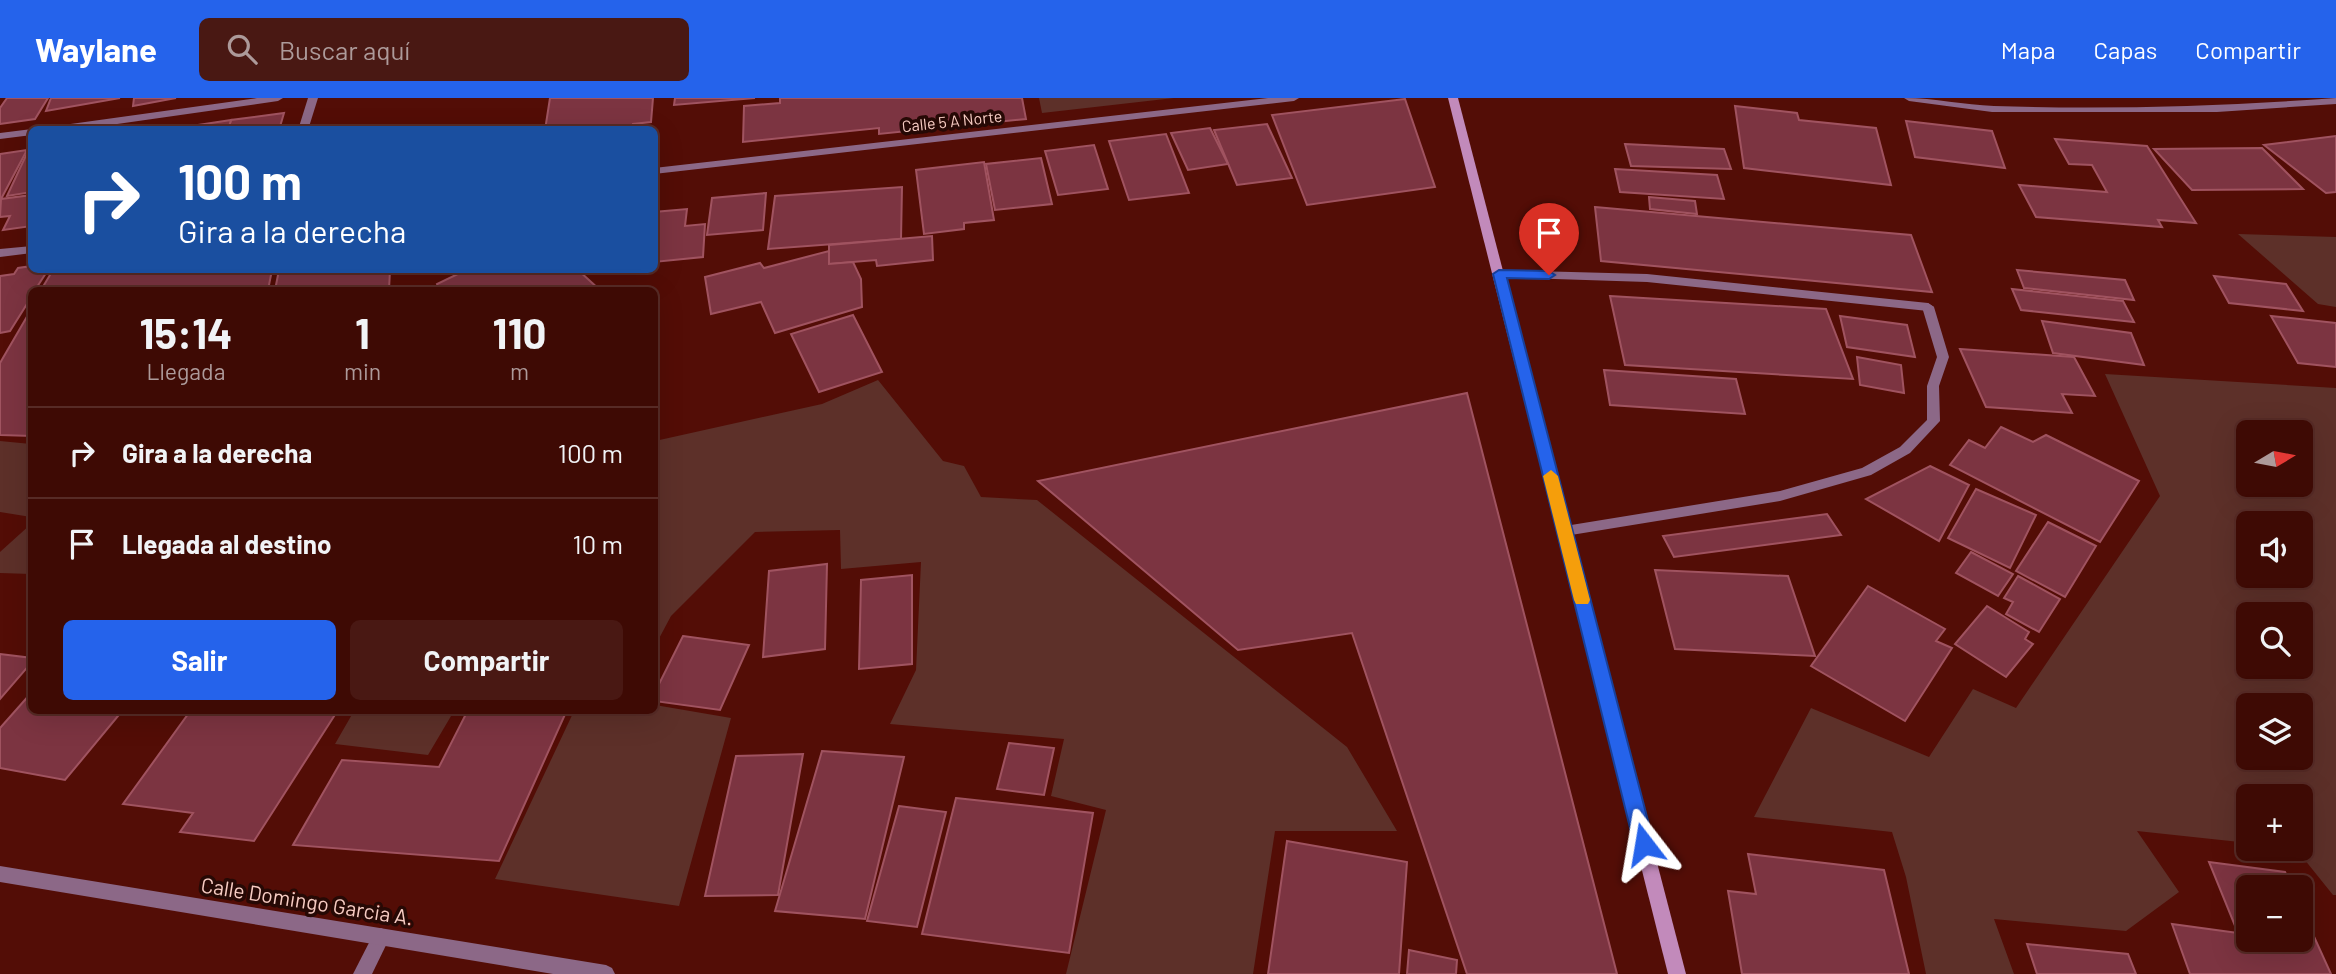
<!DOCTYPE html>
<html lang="es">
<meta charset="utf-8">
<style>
body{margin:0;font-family:Barlow,sans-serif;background:#491813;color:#f1f3f6;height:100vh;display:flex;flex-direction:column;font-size:26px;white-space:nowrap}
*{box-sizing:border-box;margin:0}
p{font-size:23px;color:#ad9a9a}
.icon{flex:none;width:38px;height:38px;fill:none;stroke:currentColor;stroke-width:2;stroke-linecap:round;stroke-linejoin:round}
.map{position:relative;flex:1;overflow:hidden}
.drawer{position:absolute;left:28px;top:189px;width:630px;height:427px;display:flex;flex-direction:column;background:#3e0a04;border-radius:10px;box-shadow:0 7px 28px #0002,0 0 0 2px #572b26}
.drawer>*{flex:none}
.banner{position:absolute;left:28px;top:28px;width:630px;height:147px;border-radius:10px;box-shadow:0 7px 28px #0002,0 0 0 2px #572b26;background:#1a4fa0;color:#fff;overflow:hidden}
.needle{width:46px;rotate:80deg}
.controls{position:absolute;left:2236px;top:322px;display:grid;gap:14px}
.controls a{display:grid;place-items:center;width:77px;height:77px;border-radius:10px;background:#3e0a04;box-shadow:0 7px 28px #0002,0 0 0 2px #572b26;font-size:35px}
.pin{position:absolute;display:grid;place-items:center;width:60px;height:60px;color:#fff;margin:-72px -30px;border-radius:50% 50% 50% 0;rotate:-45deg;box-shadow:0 0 7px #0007}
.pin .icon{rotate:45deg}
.me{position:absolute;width:77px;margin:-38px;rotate:346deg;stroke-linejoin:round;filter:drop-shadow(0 0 5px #0008)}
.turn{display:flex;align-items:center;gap:24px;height:147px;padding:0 35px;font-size:32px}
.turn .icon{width:91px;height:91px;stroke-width:2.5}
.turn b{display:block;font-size:49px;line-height:60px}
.eta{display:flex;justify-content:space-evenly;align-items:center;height:119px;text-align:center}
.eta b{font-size:42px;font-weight:700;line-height:49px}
.cta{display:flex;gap:14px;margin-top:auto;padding:14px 35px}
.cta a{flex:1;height:80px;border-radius:10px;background:#2563eb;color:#fff;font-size:28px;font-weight:700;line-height:80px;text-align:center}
.cta a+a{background:#491813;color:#f1f3f6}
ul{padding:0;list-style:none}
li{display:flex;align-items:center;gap:21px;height:91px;padding:0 35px;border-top:2px solid #572b26}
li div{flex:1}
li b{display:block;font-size:26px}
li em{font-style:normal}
header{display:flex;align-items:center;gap:42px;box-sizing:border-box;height:98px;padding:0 35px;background:#2563eb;color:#fff}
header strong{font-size:33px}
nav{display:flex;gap:38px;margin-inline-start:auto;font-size:24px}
.search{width:490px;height:63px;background:#491813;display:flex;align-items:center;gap:18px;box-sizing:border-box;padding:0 24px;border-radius:10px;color:#ad9a9a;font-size:26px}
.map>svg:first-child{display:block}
.green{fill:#5d3029;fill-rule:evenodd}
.building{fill:#7c3441;stroke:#a05360;stroke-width:2}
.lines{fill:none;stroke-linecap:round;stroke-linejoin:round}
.service{fill:#8c6887;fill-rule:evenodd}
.minor{fill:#8c6887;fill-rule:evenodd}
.tertiary{fill:#8c6887;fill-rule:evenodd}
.secondary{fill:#c28abb;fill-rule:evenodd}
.route{fill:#2563eb;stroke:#184099;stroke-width:2}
.slow{fill:#f59e0b}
.labels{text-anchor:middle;stroke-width:7;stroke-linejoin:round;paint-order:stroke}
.far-street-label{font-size:16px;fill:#f7ccc3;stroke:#260905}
.near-street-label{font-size:21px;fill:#f7ccc3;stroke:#260905}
</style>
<header>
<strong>Waylane</strong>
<div class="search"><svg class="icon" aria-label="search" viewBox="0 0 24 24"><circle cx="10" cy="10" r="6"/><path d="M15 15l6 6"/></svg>Buscar aquí</div>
<nav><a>Mapa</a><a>Capas</a><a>Compartir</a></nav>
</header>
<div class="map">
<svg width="2336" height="876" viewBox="0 0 2336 876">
<rect width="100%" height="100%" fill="#530d06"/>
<g class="green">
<path d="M1039 0H1174L1042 15Z"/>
<path d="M2238 136 2336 139V209L2318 206Z"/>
<path d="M2105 276 2336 290V797H2333L2296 751H2301V698H2249V745L2137 733 2179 794 2126 833 1994 821 2014 876H1926L1906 779 1892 734 1754 719 1811 610 1929 659 1973 591 2016 610 2160 398ZM2301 334V387H2249V334ZM2301 425V478H2249V425ZM2301 516V569H2249V516ZM2301 607V660H2249V607Z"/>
<path d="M878 282 943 363 964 368 981 399 1037 402 1347 649 1397 733H1275L1253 876H1066L1106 712 1051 698 1064 641 890 626 916 572 921 464 841 471 840 432 755 434 671 518 655 548V343L822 306Z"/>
<path d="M0 343 31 346V419L0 414Z"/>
<path d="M31 426V476L0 475V454Z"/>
<path d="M655 607 731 620 679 808 495 781 574 613 654 612Z"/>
<path d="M354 613V612L454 613 428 657 335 646Z"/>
</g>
<g class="building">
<path d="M7 0H48L35 21 0 26V10Z"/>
<path d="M51 0H120L46 13Z"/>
<path d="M134 0H176L133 8Z"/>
<path d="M550 0H653L651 24 633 26 632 32H545Z"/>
<path d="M675 0H755L674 7Z"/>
<path d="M780 0H1022L1026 21 879 36V30L743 44 744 8 780 5Z"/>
<path d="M1405 1 1435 89 1307 107 1272 17Z"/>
<path d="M1735 8 1797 15 1799 22 1876 30 1891 87 1744 70Z"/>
<path d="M284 15 279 32H228L231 22Z"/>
<path d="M231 22 228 32H165Z"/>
<path d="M1906 23 1992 33 2005 70 1915 59Z"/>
<path d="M1267 26 1292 80 1237 87 1214 32Z"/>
<path d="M1210 30 1228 66 1188 72 1171 35Z"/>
<path d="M1166 36 1189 95 1129 102 1109 43Z"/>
<path d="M2336 38V94L2326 95 2264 47Z"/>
<path d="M2055 41 2147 48 2196 125 2158 122 2162 129 2036 119 2019 87 2107 94 2092 67 2069 66Z"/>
<path d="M1625 46 1724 51 1731 71 1631 68Z"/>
<path d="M1094 47 1108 91 1058 97 1045 53Z"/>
<path d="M2262 50 2303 91 2192 92 2154 51Z"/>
<path d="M29 51H32V94L7 98Z"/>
<path d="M27 52 0 103V56Z"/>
<path d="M1041 60 1052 106 995 112 986 66Z"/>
<path d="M984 64 994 122 964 125V131L924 136 916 72Z"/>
<path d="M1615 71 1717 77 1724 101 1620 94Z"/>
<path d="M902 89 901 141 768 151 775 98Z"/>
<path d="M766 95 763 132 707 137 712 100Z"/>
<path d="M32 97V128L3 132 10 118 0 119 1 101Z"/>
<path d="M1649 99 1695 103 1697 116 1650 111Z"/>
<path d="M1595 109 1911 137 1932 194 1601 163Z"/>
<path d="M687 111 685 128 705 126 703 159 654 164V114Z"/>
<path d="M932 138 933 162 877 168 876 162 829 166V147Z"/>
<path d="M829 153V166L853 164 861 181 862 209 775 235 761 204 711 216 705 179 760 165 764 170Z"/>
<path d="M32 168V172H48L35 192H32V198L10 233 0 235V178L14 176 18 170Z"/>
<path d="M53 172H272L268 192H41Z"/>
<path d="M279 172H390L389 192H275Z"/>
<path d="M466 172H578L600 192H439L437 186Z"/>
<path d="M2017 172 2125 182 2134 202 2024 190Z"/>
<path d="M2214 178 2286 186 2303 213 2229 205Z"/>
<path d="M2012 191 2123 203 2134 224 2021 212Z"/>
<path d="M1610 198 1826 211 1853 281 1625 267Z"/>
<path d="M32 210V338L0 337V265Z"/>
<path d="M853 217 882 274 819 294 791 236Z"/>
<path d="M1840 218 1907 227 1915 259 1847 249Z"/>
<path d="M2271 218 2336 225V269L2298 265Z"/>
<path d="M2042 223 2131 235 2144 267 2053 255Z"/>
<path d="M1960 251 2074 259 2095 298 2062 296 2072 315 1986 309Z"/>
<path d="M1857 259 1901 267 1904 295 1860 287Z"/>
<path d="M1604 272 1736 281 1745 316 1610 307Z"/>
<path d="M1467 295 1617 876H1467L1352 535 1238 552 1038 383Z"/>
<path d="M2001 329 2033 344 2046 337 2139 383 2100 444 1950 367 1969 342 1985 350Z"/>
<path d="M1930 368 1969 387 1939 443 1866 401Z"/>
<path d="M1976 391 2036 417 2010 470 1948 440Z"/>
<path d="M1827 416 1841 437 1674 459 1663 438Z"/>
<path d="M2048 424 2096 448 2065 499 2016 473Z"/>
<path d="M1971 454 2013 476 1998 498 1956 475Z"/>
<path d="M827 466 825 551 763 559 769 473Z"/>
<path d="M1655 472 1788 478 1815 558 1675 551Z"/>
<path d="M912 477V566L859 571 861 482Z"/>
<path d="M2018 478 2060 501 2039 534 2006 516 2013 504 2004 500Z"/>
<path d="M1868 488 1945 531 1936 543 1952 550 1905 623 1811 568Z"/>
<path d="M1987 508 2029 534 2025 541 2033 546 2006 579 1955 546Z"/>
<path d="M683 538 749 547 720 612 654 603V596Z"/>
<path d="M0 556 32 560V564L0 601Z"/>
<path d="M32 594V612H123L65 682 0 670V630Z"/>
<path d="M191 612H338L254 743 180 734 193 715 123 706Z"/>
<path d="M468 612H567L499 763 293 747 342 662 439 669Z"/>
<path d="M1009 645 1054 650 1044 697 997 691Z"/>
<path d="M822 653 904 659 865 821 775 813Z"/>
<path d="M803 656 778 797 705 798 736 658Z"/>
<path d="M956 700 1093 715 1069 855 922 836Z"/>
<path d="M899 708 946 714 917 829 867 823Z"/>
<path d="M1287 743 1407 764 1399 876H1268Z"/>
<path d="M1748 756 1884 772 1909 876H1742L1728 793 1756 796Z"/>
<path d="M2209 764 2285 774 2292 789H2249V842H2301V810L2331 876H2190L2172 826 2238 835Z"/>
<path d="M2027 846 2128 856 2136 876H2037Z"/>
<path d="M1409 852 1457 862 1456 876H1407Z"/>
</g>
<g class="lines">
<g class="service">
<path d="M1928 205 1934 209 1949 259 1939 288 1940 323 1910 355 1871 377 1780 403 1565 438 1560 437 1558 433 1560 429 1565 428 1780 393 1862 370 1900 349 1927 322V288L1937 259 1922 209Z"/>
<path d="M381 830 387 833 390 839 372 876H353L375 833Z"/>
</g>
<g class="minor">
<path d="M257 0H283L278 3 75 32H44L49 29Z"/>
<path d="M308 0H318L308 32H298Z"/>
<path d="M1268 0H1299L1294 3 654 76V70Z"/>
<path d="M1904 0C1935 0 1964 7 1994 8 2108 12 2223 8 2336 0V6L2217 14H1992L1909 3Z"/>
<path d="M32 31 34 32H32V37L0 41V35Z"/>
<path d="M32 148V155L0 159V151Z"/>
<path d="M1499 172 1647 176 1928 205 1934 209 1928 213 1647 184 1495 179V173Z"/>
</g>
<path class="tertiary" d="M0 768 606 867 612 870 615 876H553L0 784Z"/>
<path class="secondary" d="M1448 0H1458L1686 876H1668Z"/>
</g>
<path class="route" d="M1499 172 1549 173 1555 177 1549 181 1507 180 1654 746 1651 752 1644 755 1637 752 1634 746 1493 176Z"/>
<path class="slow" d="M1551 372 1558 378 1590 502 1588 506H1576L1574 502 1543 378Z"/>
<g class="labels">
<g class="far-street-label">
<text transform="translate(952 23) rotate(-6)" y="6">Calle 5 A Norte</text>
</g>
<g class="near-street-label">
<text transform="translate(307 804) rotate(9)" y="7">Calle Domingo Garcia A.</text>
</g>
</g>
</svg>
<div class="controls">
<a><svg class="needle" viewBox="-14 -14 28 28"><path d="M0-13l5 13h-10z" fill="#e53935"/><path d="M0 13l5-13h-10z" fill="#ad9a9a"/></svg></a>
<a><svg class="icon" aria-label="sound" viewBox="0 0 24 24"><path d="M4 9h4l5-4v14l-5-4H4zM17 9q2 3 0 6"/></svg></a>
<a><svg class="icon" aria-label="search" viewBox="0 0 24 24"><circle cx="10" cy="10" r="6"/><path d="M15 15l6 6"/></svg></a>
<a><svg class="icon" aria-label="layers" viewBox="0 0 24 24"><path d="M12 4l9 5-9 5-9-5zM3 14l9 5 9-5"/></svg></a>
<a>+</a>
<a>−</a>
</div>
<div class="pin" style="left:1549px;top:177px;background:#d93025"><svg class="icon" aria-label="arrive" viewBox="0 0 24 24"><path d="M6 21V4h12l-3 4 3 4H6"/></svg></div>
<svg class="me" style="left:1644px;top:746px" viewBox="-20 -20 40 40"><path d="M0-17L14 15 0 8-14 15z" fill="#2563eb" stroke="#fff" stroke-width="4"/></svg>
<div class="banner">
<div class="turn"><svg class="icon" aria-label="right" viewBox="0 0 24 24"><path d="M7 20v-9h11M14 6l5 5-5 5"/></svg><div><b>100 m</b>Gira a la derecha</div></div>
</div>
<section class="drawer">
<div class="eta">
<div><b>15:14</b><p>Llegada</p></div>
<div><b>1</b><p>min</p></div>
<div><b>110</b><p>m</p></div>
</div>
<ul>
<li><svg class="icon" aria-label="right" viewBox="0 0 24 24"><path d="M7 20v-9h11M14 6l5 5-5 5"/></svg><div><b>Gira a la derecha</b></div><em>100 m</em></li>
<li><svg class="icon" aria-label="arrive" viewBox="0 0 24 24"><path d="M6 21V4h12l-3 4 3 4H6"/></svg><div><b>Llegada al destino</b></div><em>10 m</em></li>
</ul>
<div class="cta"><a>Salir</a><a>Compartir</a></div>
</section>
</div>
